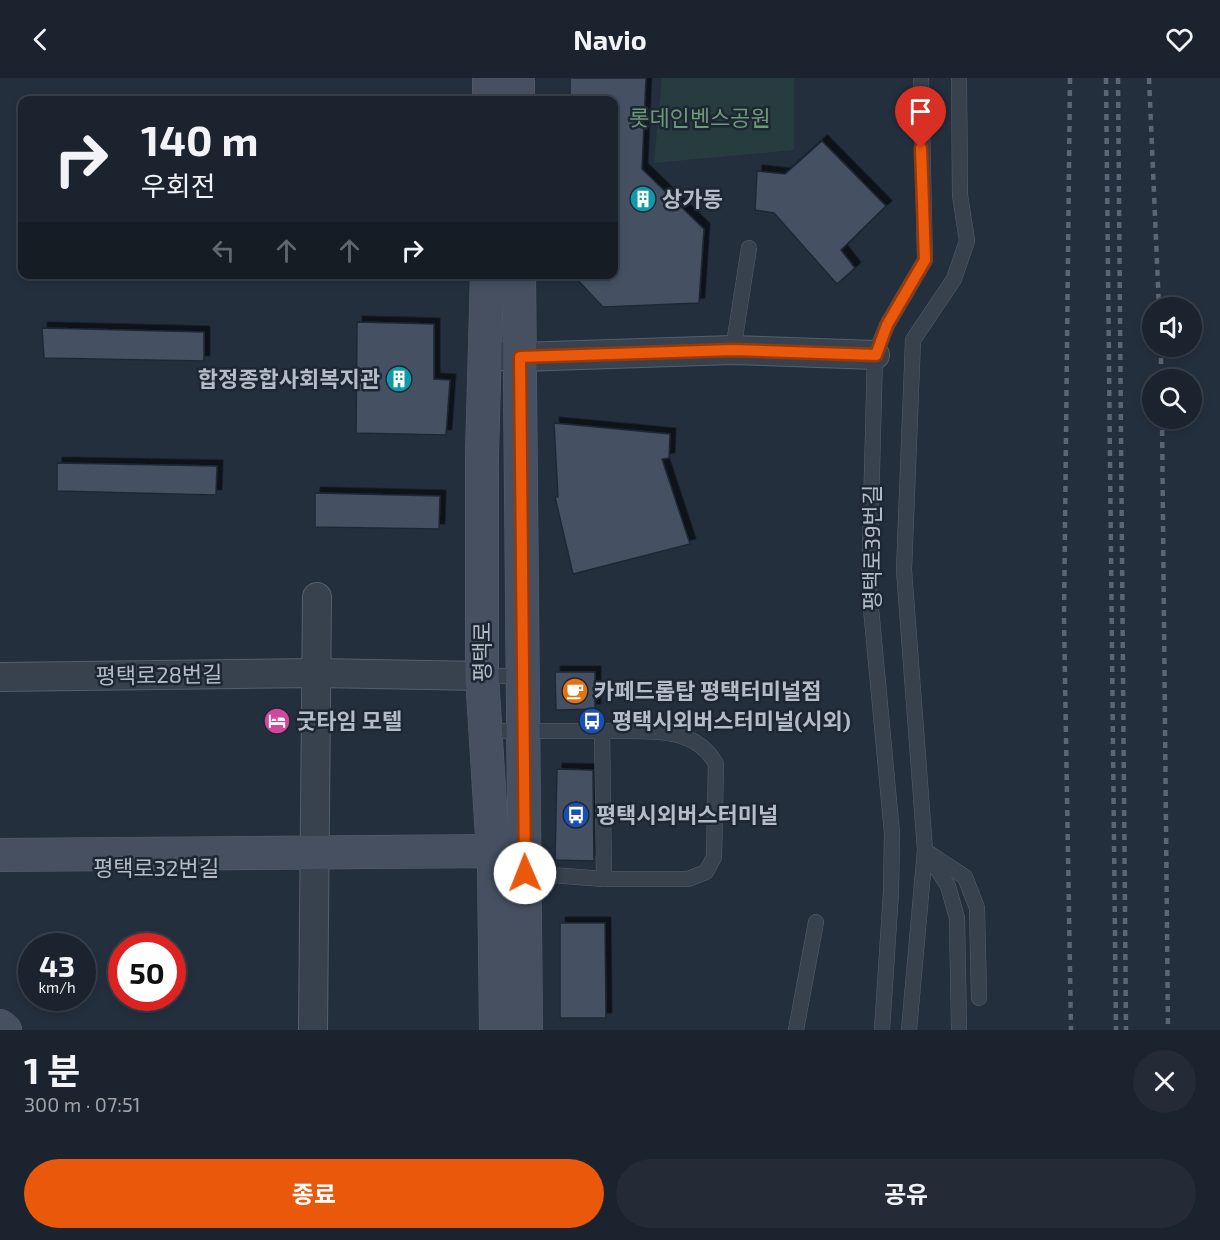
<!DOCTYPE html>
<html lang="ko">
<meta charset="utf-8">
<style>
body{margin:0;font-family:"Exo 2","Noto Sans KR",sans-serif;background:#242b36;color:#f1f3f6;height:100vh;display:flex;flex-direction:column;font-size:22px;white-space:nowrap}
*{box-sizing:border-box;margin:0}
p{font-size:20px;color:#a0a4aa}
.icon{flex:none;width:33px;height:33px;fill:none;stroke:currentColor;stroke-width:2;stroke-linecap:round;stroke-linejoin:round}
.map{position:relative;height:952px;overflow:hidden}
.details{display:flex;flex-direction:column;background:#1b232e;flex:1}
.details>*{flex:none}
.hud{position:absolute;left:18px;top:18px;width:600px;height:183px;border-radius:12px;box-shadow:0 3px 9px #0003,0 0 0 2px #39404a;background:#1b232e;color:#f1f3f6;overflow:hidden}
.fabs{position:absolute;left:1142px;top:219px;display:grid;gap:12px}
.fabs a{display:grid;place-items:center;width:60px;height:60px;border-radius:50%;background:#1b232e;box-shadow:0 3px 9px #0003,0 0 0 2px #39404a;font-size:30px}
.speed{position:absolute;left:18px;top:855px;display:flex;gap:12px;font-size:30px;font-weight:700;text-align:center}
.speed>*{display:grid;place-content:center;width:78px;height:78px;border-radius:50%;background:#1b232e;box-shadow:0 3px 9px #0003,0 0 0 2px #39404a;line-height:1}
.speed small{font-size:15px;font-weight:400}
.speed .limit{border:9px solid #d22;background:#fff;color:#111}
.pin{position:absolute;display:grid;place-items:center;width:51px;height:51px;color:#fff;margin:-62px -26px;border-radius:50% 50% 50% 0;rotate:-45deg;box-shadow:0 0 6px #0007}
.pin .icon{rotate:45deg}
.me{position:absolute;width:66px;margin:-33px;rotate:359deg;stroke-linejoin:round;filter:drop-shadow(0 0 4px #0008)}
.turn{display:flex;align-items:center;gap:21px;height:126px;padding:0 24px;font-size:27px}
.turn .icon{width:78px;height:78px;stroke-width:2.5}
.turn b{display:block;font-size:42px;line-height:51px}
.lanes{display:flex;align-items:center;height:57px;padding:0 24px;background:#0003;justify-content:center;gap:30px;direction:ltr}
.lanes .off{opacity:.35}
.round{display:grid;place-items:center;flex:none;width:63px;height:63px;border-radius:32px;background:#242b36}
.head{display:flex;align-items:center;justify-content:space-between;height:102px;padding:0 24px}
h1{font-size:36px;font-weight:700;line-height:45px}
.button{display:flex;gap:12px;margin-top:auto;padding:12px 24px}
.button a{flex:1;height:69px;border-radius:36px;background:#ea580c;color:#fff;font-size:24px;font-weight:700;line-height:69px;text-align:center}
.button a+a{background:#242b36;color:#f1f3f6}
header{display:flex;justify-content:space-between;align-items:center;height:78px;padding:0 24px;background:#1b232e;font-size:27px;font-weight:700}
.map>svg:first-child{display:block}
.green{fill:#263c3f}
.building{fill:#455162;stroke:#1f2835;stroke-width:1.5;filter:url(#shadow)}
.lines{fill:none;stroke-linecap:round;stroke-linejoin:round}
.lane-casing{stroke:#565f6c;stroke-width:16}
.street-casing{stroke:#565f6c;stroke-width:30}
.secondary-casing{stroke:#565f6c;stroke-width:34}
.lane{stroke:#38414e;stroke-width:15}
.street{stroke:#38414e;stroke-width:28}
.secondary{stroke:#465061;stroke-width:33}
.rail{stroke:#5a6575;stroke-width:4.5;stroke-dasharray:6 6;stroke-linecap:butt}
.route-casing{stroke:#983908;stroke-width:15}
.route{stroke:#ea580c;stroke-width:10}
.labels{text-anchor:middle;stroke-width:5;stroke-linejoin:round;paint-order:stroke}
.park-label{font-size:22px;fill:#6b9a76;stroke:#1d2633}
.poi-label{font-size:22px;font-weight:bold;fill:#b4bcc9;stroke:#1d2633;text-anchor:start}
.street-label{font-size:22px;fill:#b4bcc9;stroke:#1d2633}
</style>
<header><svg class="icon" aria-label="back" viewBox="0 0 24 24"><path d="M15 5l-7 7 7 7"/></svg>Navio<svg class="icon" aria-label="heart" viewBox="0 0 24 24"><path d="M12 20l-8-8c-3-5 5-10 8-4 3-6 11-1 8 4z"/></svg></header>
<div class="map">
<svg width="1220" height="952" viewBox="0 0 1220 952">
<defs>
<filter id="shadow"><feDropShadow dx="5.5" dy="-5.5" stdDeviation="0" flood-color="#0009"/></filter>
</defs>
<rect width="100%" height="100%" fill="#242f3e"/>
<path class="green" d="M662 0H794V72L654 85Z"/>
<g class="building">
<path d="M570 0H646L642 91 704 151 699 225 603 229 572 196H614V22H570Z"/>
<path d="M822 63 886 128 841 172 855 190 837 206 774 135 755 132 757 93 785 96Z"/>
<path d="M357 244 434 246V301L450 302 446 357 356 355Z"/>
<path d="M42 250 204 254V283L44 280Z"/>
<path d="M554 345 670 356 669 380 662 381 690 466 573 496 555 419H558Z"/>
<path d="M57 385 217 388 216 417 57 413Z"/>
<path d="M315 415 440 418 439 451 315 449Z"/>
<path d="M555 594H595V631L556 632Z"/>
<path d="M557 691 593 692 594 783 555 782Z"/>
<path d="M560 845H605L606 940H560Z"/>
</g>
<g class="lines">
<defs>
<g id="lane">
<path d="M733 272 749 170"/>
<path d="M482 598H523"/>
<path d="M483 653H602L604 801 525 795"/>
<path d="M602 653C642 654 694 645 716 686L714 779 706 794 688 801H604"/>
<path d="M925 772 948 808 957 840 959 952"/>
<path d="M930 776 965 799 977 830 979 920"/>
<path d="M796 952 816 844"/>
<path d="M882 952 891 814 892 755 869 509 875 277 887 247 925 182 921 0"/>
<path d="M909 952 925 772 904 492 913 262 954 201 967 163 960 117 959 0"/>
</g>
<g id="street">
<path d="M487 277 520 279 733 272 875 277"/>
<path d="M0 599 318 595 482 598"/>
<path d="M313 952 317 519"/>
</g>
<g id="secondary">
<path d="M518 0V22"/>
<path d="M489 22V0"/>
<path d="M487 196 482 375V598L494 791 496 952"/>
<path d="M519 196 526 952"/>
<path d="M0 777 492 773 511 786"/>
<path d="M0 948 5 952"/>
</g>
</defs>
<use href="#lane" class="lane-casing"/>
<use href="#street" class="street-casing"/>
<use href="#secondary" class="secondary-casing"/>
<use href="#lane" class="lane"/>
<use href="#street" class="street"/>
<use href="#secondary" class="secondary"/>
<g class="rail">
<path d="M1070 0 1064 540 1071 952"/>
<path d="M1106 0 1116 952"/>
<path d="M1118 0 1126 952"/>
<path d="M1149 0 1159 230"/>
<path d="M1161 268V302"/>
<path d="M1162 340 1168 952"/>
</g>
</g>
<g class="lines">
<defs>
<path id="route" d="M525 795 520 279 733 272 876 277 887 247 925 182 921 70"/>
</defs>
<use href="#route" class="route-casing"/>
<use href="#route" class="route"/>
</g>
<defs>
<symbol id="building-disc" viewBox="-11 -11 22 22"><circle r="9.5" fill="#0f9aa8" stroke="#1d2633"/><path d="M-4-6H4V6H1V3H-1V6H-4ZM-2.5-4.3h1.7v1.8h-1.7ZM.8-4.3h1.7v1.8H.8ZM-2.5-1h1.7V.8h-1.7ZM.8-1h1.7V.8H.8Z" fill="#fff"/></symbol>
<symbol id="cafe-disc" viewBox="-11 -11 22 22"><circle r="9.5" fill="#e8710a" stroke="#1d2633"/><path d="M-5.5-4.5H6V0H3Q3 3.5 0 3.5H-2.5Q-5.5 3.5-5.5 0ZM3-3.2v2h1.7v-2ZM-6 4.5H4V6H-6Z" fill="#fff"/></symbol>
<symbol id="hotel-disc" viewBox="-11 -11 22 22"><circle r="9.5" fill="#d1479c" stroke="#1d2633"/><path d="M-6-4.5h1.5V1H6V5H4.5V3h-9V5H-6ZM-4 0a1.8 1.8 0 1 1 3.6 0ZM.5 0V-2.5h3Q6-2.5 6 0Z" fill="#fff"/></symbol>
<symbol id="bus-disc" viewBox="-11 -11 22 22"><circle r="9.5" fill="#1a4fb4" stroke="#1d2633"/><path d="M-5-6H5V4H4V6H2V4H-2V6H-4V4H-5ZM-3.5-4V0h7V-4ZM-3.5 1.2v1.5H-2V1.2ZM2 1.2v1.5H3.5V1.2Z" fill="#fff"/></symbol>
</defs>
<g fill-rule="evenodd">
<use href="#building-disc" x="628" y="106" width="30" height="30"/>
<use href="#building-disc" x="384" y="286" width="30" height="30"/>
<use href="#cafe-disc" x="560" y="598" width="30" height="30"/>
<use href="#hotel-disc" x="262" y="628" width="30" height="30"/>
<use href="#bus-disc" x="577" y="628" width="30" height="30"/>
<use href="#bus-disc" x="561" y="722" width="30" height="30"/>
</g>
<g class="labels">
<g class="park-label">
<text x="700" y="48">롯데인벤스공원</text>
</g>
<g class="poi-label">
<text x="662" y="129">상가동</text>
<text x="380" y="309" text-anchor="end">합정종합사회복지관</text>
<text x="594" y="621">카페드롭탑 평택터미널점</text>
<text x="296" y="651">굿타임 모텔</text>
<text x="612" y="651">평택시외버스터미널(시외)</text>
<text x="596" y="745">평택시외버스터미널</text>
</g>
<g class="street-label">
<text transform="translate(872 470) rotate(-90)" y="8">평택로39번길</text>
<text transform="translate(482 574) rotate(-90)" y="8">평택로</text>
<text transform="translate(159 597) rotate(-1)" y="8">평택로28번길</text>
<text x="156" y="798">평택로32번길</text>
</g>
</g>
</svg>
<div class="fabs">
<a><svg class="icon" aria-label="sound" viewBox="0 0 24 24"><path d="M4 9h4l5-4v14l-5-4H4zM17 9q2 3 0 6"/></svg></a>
<a><svg class="icon" aria-label="search" viewBox="0 0 24 24"><circle cx="10" cy="10" r="6"/><path d="M15 15l6 6"/></svg></a>
</div>
<div class="speed"><div>43<small>km/h</small></div><div class="limit">50</div></div>
<div class="pin" style="left:921px;top:70px;background:#d93025"><svg class="icon" aria-label="arrive" viewBox="0 0 24 24"><path d="M6 21V4h12l-3 4 3 4H6"/></svg></div>
<svg class="me" style="left:525px;top:795px" viewBox="-20 -20 40 40"><circle r="19" fill="#fff"/><path d="M0-13L10 11 0 6-10 11z" fill="#ea580c"/></svg>
<div class="hud">
<div class="turn"><svg class="icon" aria-label="right" viewBox="0 0 24 24"><path d="M7 20v-9h11M14 6l5 5-5 5"/></svg><div><b>140 m</b>우회전</div></div>
<div class="lanes"><svg class="icon off" aria-label="left" viewBox="0 0 24 24"><path d="M17 20v-9H6M10 6l-5 5 5 5"/></svg><svg class="icon off" aria-label="ahead" viewBox="0 0 24 24"><path d="M12 20V5M6 11l6-6 6 6"/></svg><svg class="icon off" aria-label="ahead" viewBox="0 0 24 24"><path d="M12 20V5M6 11l6-6 6 6"/></svg><svg class="icon" aria-label="right" viewBox="0 0 24 24"><path d="M7 20v-9h11M14 6l5 5-5 5"/></svg></div>
</div>
</div>
<section class="details">
<div class="head"><div><h1>1 분</h1><p>300 m · 07:51</p></div><a class="round"><svg class="icon" aria-label="close" viewBox="0 0 24 24"><path d="M6 6l12 12M18 6L6 18"/></svg></a></div>
<div class="button"><a>종료</a><a>공유</a></div>
</section>
